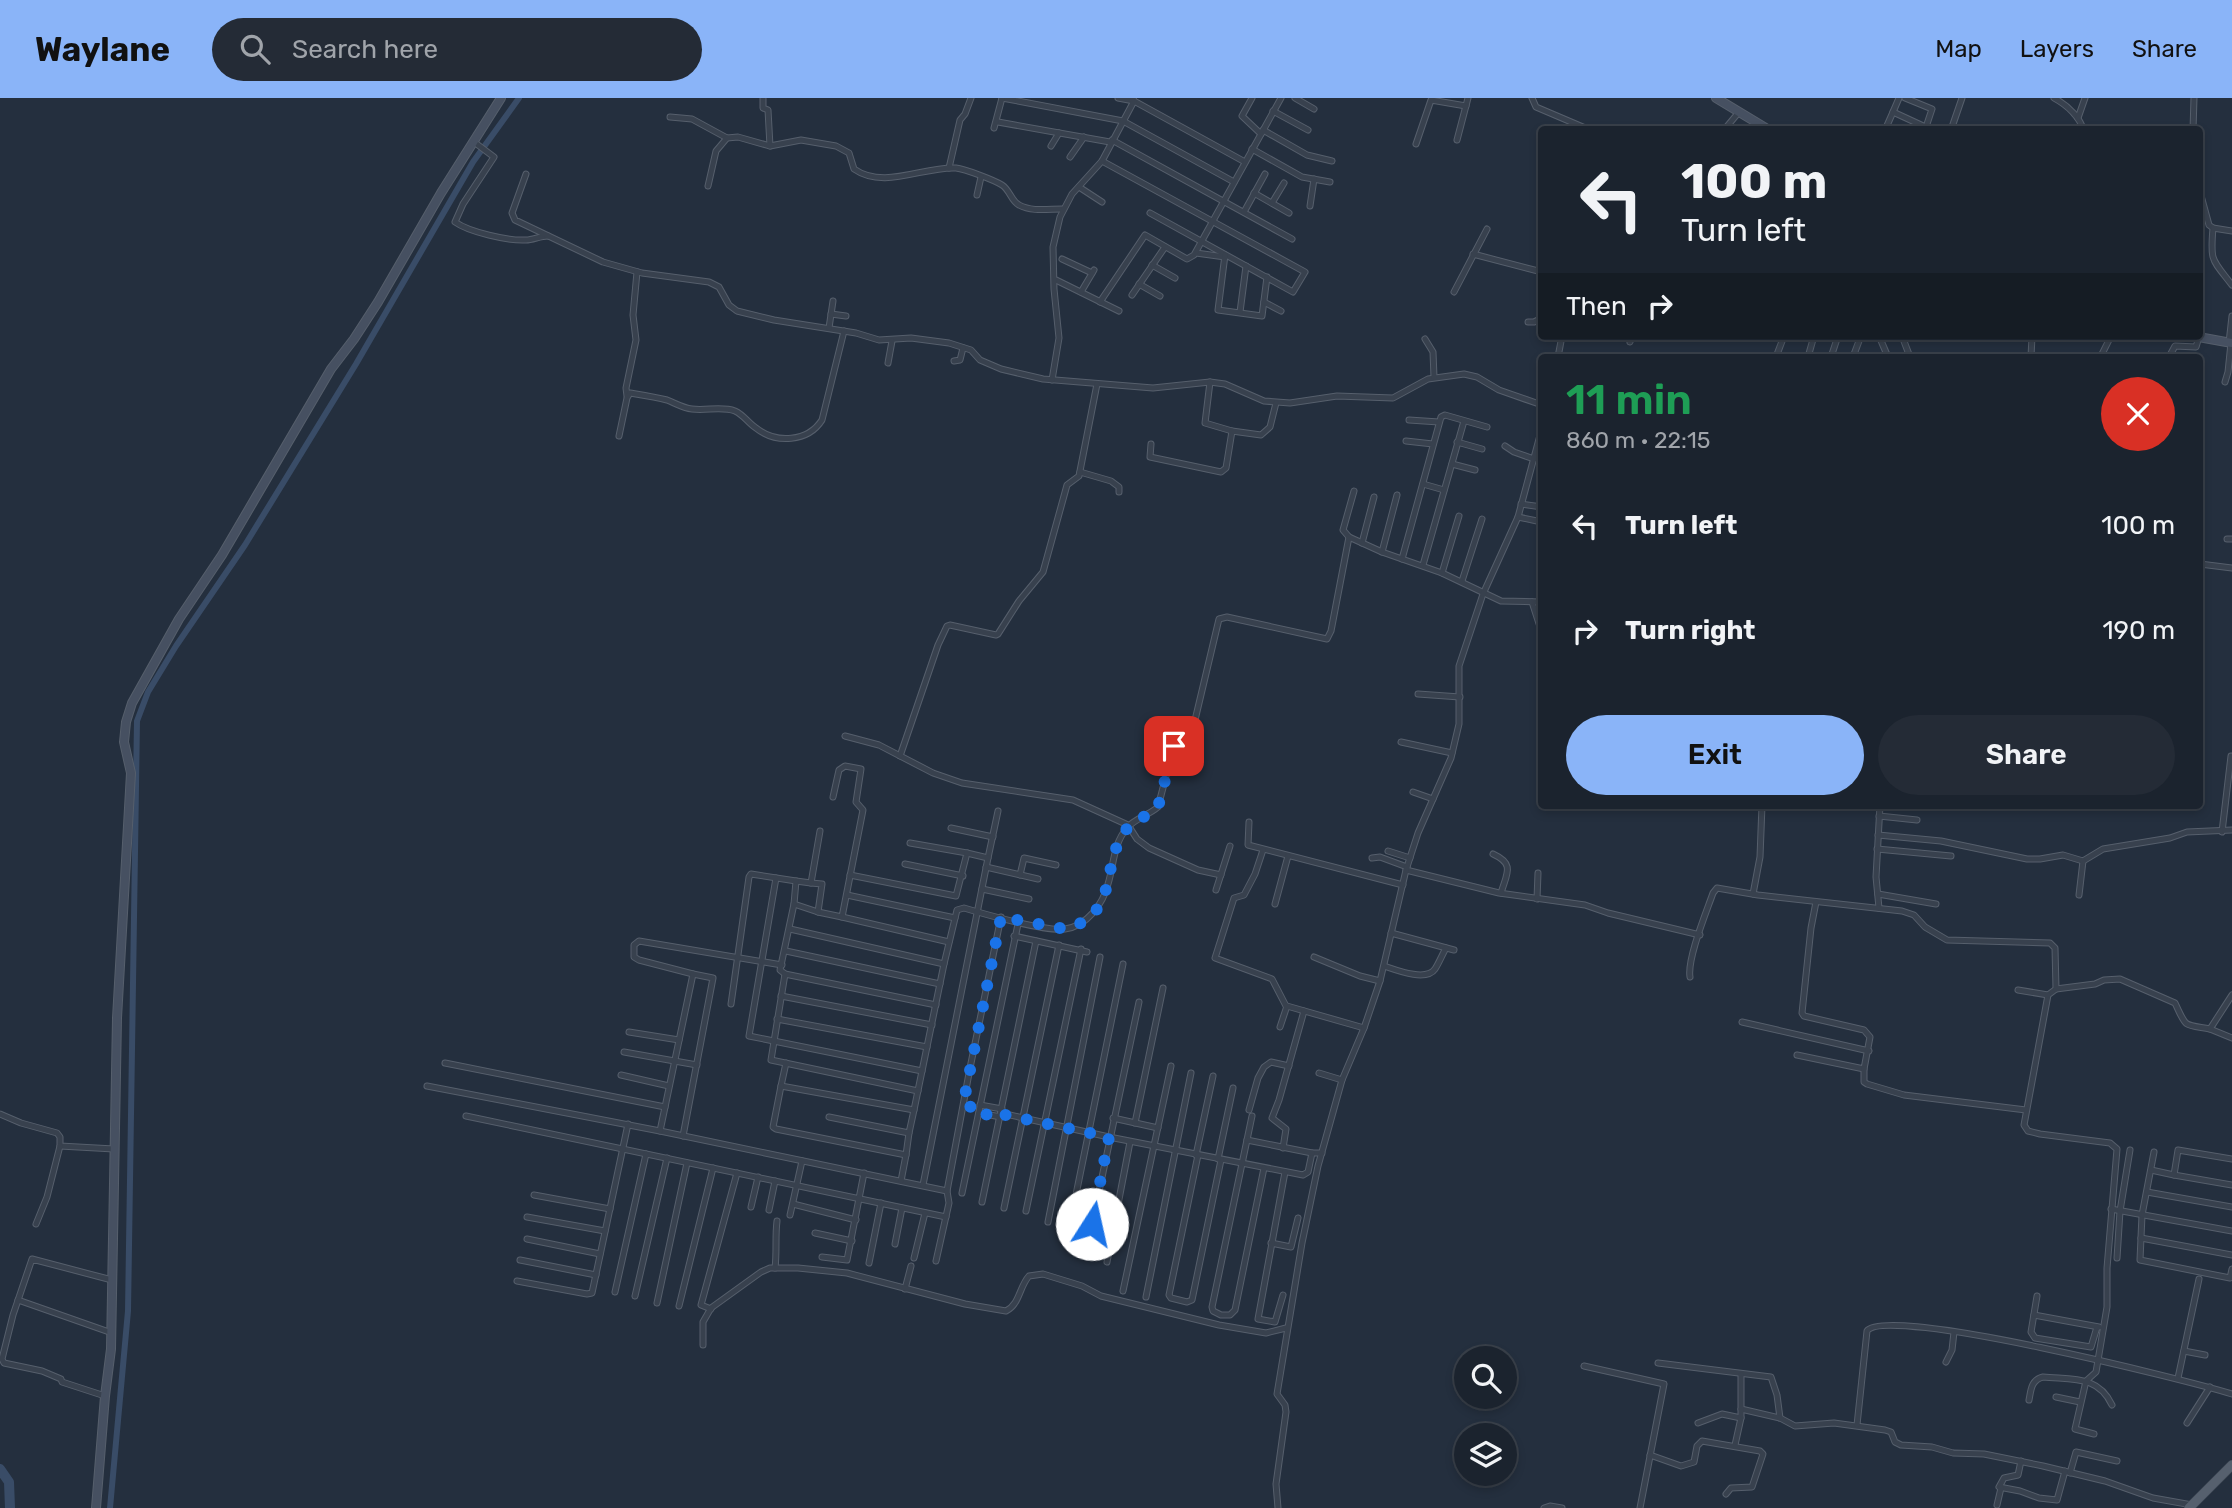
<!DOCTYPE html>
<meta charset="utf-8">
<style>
body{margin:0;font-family:Rubik,sans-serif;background:#242b36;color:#f1f3f6;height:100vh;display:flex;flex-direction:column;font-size:26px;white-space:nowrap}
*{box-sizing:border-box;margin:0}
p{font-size:23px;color:#a0a4aa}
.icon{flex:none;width:38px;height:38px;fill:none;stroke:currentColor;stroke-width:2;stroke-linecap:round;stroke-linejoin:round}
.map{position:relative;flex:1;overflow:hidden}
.sheet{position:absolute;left:1538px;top:256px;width:665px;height:455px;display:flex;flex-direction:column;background:#1b232e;border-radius:7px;box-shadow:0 4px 10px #0003,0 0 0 2px #39404a}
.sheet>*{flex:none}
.banner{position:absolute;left:1538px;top:28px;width:665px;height:214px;border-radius:7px;box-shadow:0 4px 10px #0003,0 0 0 2px #39404a;background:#1b232e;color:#f1f3f6;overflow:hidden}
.tools{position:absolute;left:1454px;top:1248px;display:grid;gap:14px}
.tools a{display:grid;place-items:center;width:63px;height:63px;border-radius:50%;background:#1b232e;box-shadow:0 4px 10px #0003,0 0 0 2px #39404a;font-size:35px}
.pin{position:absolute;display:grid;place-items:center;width:60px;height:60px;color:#fff;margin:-30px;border-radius:14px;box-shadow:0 4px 10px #0006}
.me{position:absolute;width:77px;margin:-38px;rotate:10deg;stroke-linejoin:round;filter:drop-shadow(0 0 5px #0008)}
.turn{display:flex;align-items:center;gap:24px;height:147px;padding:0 28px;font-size:32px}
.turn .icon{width:91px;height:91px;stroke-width:2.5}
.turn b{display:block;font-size:49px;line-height:60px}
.then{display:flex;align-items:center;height:66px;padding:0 28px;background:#0003;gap:14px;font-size:26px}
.round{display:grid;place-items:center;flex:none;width:74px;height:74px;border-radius:37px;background:#242b36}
.summary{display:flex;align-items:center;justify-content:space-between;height:119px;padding:0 28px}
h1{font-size:42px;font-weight:600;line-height:52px;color:#1e9e55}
.cta{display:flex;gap:14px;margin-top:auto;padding:14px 28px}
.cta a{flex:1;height:80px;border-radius:42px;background:#8ab4f8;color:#111;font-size:28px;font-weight:600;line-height:80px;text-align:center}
.cta a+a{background:#242b36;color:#f1f3f6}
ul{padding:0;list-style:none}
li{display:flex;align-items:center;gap:21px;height:105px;padding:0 28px}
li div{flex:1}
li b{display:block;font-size:26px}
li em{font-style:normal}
header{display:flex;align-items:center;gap:42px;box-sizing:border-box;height:98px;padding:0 35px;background:#8ab4f8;color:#111}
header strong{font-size:33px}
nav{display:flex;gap:38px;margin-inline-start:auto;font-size:24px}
.search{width:490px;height:63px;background:#242b36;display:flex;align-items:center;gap:18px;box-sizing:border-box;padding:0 24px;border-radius:38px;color:#a0a4aa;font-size:26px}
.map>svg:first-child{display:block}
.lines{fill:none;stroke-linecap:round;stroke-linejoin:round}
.canal{stroke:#394c67;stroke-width:6}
.river{stroke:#394c67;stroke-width:10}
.street-casing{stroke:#565f6c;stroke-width:7}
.secondary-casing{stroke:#565f6c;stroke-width:10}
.primary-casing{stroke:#414a57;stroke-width:10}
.street{stroke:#38414e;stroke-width:5}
.secondary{stroke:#465061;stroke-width:8}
.primary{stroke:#56606e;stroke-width:9}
.route{stroke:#1a73e8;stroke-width:12;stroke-dasharray:0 21.6}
</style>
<header>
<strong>Waylane</strong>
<div class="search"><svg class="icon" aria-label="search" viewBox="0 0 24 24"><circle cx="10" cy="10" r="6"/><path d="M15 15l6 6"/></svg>Search here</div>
<nav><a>Map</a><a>Layers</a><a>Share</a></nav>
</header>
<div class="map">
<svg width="2232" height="1410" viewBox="0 0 2232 1410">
<rect width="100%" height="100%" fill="#242f3e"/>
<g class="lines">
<path class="canal" d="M110 1410 128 1213 137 623 148 594 176 548 245 447 356 266 473 64 519 0"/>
<path class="river" d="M0 1371 9 1384 10 1410"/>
<defs>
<g id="street">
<path d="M763 0V10L768 12 770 48"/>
<path d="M1002 0 1123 23 1234 84"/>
<path d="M1118 0 1134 3 1245 64"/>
<path d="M1252 0 1242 18 1261 36"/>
<path d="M1295 0 1314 11"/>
<path d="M1532 0 1536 9 1590 32"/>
<path d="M1905 0 1932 11 1926 29"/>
<path d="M2054 0C2067 7 2078 17 2084 32"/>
<path d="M1273 13 1308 32"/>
<path d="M1893 14 1899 0"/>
<path d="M670 19 692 21 727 40"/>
<path d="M2078 20 2085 0"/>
<path d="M998 24 1110 44"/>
<path d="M994 30 1002 0"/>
<path d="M1263 32 1307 57 1332 63"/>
<path d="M1724 32 1739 14"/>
<path d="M1885 32 1893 14 1932 32"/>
<path d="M1951 32 1962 0"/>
<path d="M2193 32 2194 0"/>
<path d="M1112 42 1292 141"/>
<path d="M1457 42 1468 0"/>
<path d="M474 44 494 59 463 106 455 124C469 134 508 143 526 142 533 142 540 138 548 138"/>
<path d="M1416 46 1431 2 1466 8"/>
<path d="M1051 48 1059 35"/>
<path d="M1252 51 1302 79 1330 84"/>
<path d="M1070 59 1084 39"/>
<path d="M1102 63 1305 174 1293 194 1150 115"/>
<path d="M949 70 960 22 965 16 971 0"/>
<path d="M526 76 512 115 515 122 603 164 642 175 709 184 719 189 729 207 737 213 774 222 856 235 879 242 911 240 949 245 971 252 980 262 1001 271 1043 281 1153 290 1210 284 1225 286 1264 303 1290 305 1337 298 1393 300 1428 281 1464 276 1477 279 1499 292 1542 307"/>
<path d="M708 88 716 53 727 40 738 39 770 48 801 42 836 48 849 55 854 71C884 92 924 68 956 70 965 71 994 82 1002 87 1010 92 1011 103 1019 107 1032 114 1048 111 1062 111"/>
<path d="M1079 89 1102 104"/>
<path d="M2200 94 2209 127 2213 130C2210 164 2212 161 2232 187"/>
<path d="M1254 95 1289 115"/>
<path d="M977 97 981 79"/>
<path d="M1272 105 1284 85"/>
<path d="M1310 108 1314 81"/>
<path d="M1244 114 1265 76"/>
<path d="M2213 130 2232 133"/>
<path d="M1196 155 1225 159"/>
<path d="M1473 156 1542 174"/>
<path d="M1225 157 1218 212 1262 218 1267 179"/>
<path d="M1062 161 1092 175"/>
<path d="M1152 167 1175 180"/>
<path d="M1056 182 1119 213"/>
<path d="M1139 186 1160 198"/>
<path d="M1081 194 1094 172"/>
<path d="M1454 194 1487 131"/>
<path d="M1132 197 1165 149"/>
<path d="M1100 204 1145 137 1187 161 1194 157 1281 0"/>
<path d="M1264 204 1281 213"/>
<path d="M1240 214 1246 168"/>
<path d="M831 216 846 218"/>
<path d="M1528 224H1534L1542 220"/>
<path d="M829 230 833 203"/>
<path d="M1879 238 1888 259"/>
<path d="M1902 238 1910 259"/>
<path d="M1425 241 1433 254 1434 279"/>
<path d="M1630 244 1632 238"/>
<path d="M2229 245 2232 218"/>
<path d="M1558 259 1562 238"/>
<path d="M1776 259 1784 238"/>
<path d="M1808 259 1814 238"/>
<path d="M1831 259 1838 238"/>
<path d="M1853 259 1859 243 1856 238"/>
<path d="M2031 259 2032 238"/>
<path d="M2079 259 2101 258 2111 238"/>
<path d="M2169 259 2175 248 2196 249 2199 239"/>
<path d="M954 263 960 262 963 250"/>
<path d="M888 265 892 243"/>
<path d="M1052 282 1059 240 1054 191 1053 149 1060 119 1072 96 1102 63 1134 3 1133 0"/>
<path d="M1210 284 1205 325 1232 333"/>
<path d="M2225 284 2228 274 2231 245"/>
<path d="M627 298 626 290 636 242 633 217 637 174"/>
<path d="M1409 322 1439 324"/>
<path d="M619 338 627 300 630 295C642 297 655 299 667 302 675 305 683 310 692 311 706 313 722 308 735 313 744 317 748 325 756 330 776 346 808 344 822 322L844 233"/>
<path d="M1406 343 1433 346"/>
<path d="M1457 344 1482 351"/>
<path d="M1151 346 1150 359 1221 374 1226 370 1232 333 1261 337 1270 329 1276 305"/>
<path d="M1505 348 1514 354 1534 361"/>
<path d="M1452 366 1475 372"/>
<path d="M1080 374 1111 383 1119 389V394"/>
<path d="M1423 386 1444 392"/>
<path d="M1521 406 1542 409"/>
<path d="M1518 419 1537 423"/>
<path d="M1349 439 1343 432 1354 393"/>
<path d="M2227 441H2232"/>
<path d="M1362 445 1374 399"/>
<path d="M1382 454 1397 397"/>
<path d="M1402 461 1441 319 1445 317 1487 329"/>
<path d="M2200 466 2232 470"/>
<path d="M1423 467 1464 323"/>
<path d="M1442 475 1459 418"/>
<path d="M2200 479 2201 466"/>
<path d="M1462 483 1482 421"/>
<path d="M1532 504 1542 535"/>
<path d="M1418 596 1460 599"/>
<path d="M845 638 879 647 933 675 962 685 1073 702 1128 727 1137 741 1149 750 1198 772 1221 777"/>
<path d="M1401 644 1452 655"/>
<path d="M900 658 938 547 947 528 950 527 996 537 998 536 1019 503 1043 474 1067 387 1079 378 1097 286"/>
<path d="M1171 659 1175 647 1189 649"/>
<path d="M1413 694 1433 701"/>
<path d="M1879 718 1917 722"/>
<path d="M1249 724 1248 747 1403 787"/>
<path d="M951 730 993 739"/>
<path d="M820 733 811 785 796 783 794 806 818 814 842 819 863 712 856 704 861 671 845 668 839 672 833 699"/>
<path d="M2222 734 2231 658"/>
<path d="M1878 737 1941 743 2027 761H2040L2063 757 2083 763 2103 751 2170 740 2187 734 2232 732"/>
<path d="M1877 751 1951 758"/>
<path d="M1263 752 1255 776 1244 797 1234 800 1215 860 1272 881 1286 908"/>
<path d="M1388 753 1410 760"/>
<path d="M1493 756C1515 766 1507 775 1501 795"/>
<path d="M988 760 998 713"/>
<path d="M1372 760 1380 759 1407 769"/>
<path d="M905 766 963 778"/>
<path d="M986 769 1038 781"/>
<path d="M1406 772 1499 795 1585 807 1608 815 1700 837"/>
<path d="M850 777 956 798 967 755 910 745"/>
<path d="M1020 777 1024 760 1056 767"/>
<path d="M776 780 749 938 922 973"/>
<path d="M811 785 822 786 818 814"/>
<path d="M982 791 1029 801"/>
<path d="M1216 792 1230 748"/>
<path d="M1753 796 1760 759 1762 707"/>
<path d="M1878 796 1936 806"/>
<path d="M847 797 955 820"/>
<path d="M2079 797 2083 763"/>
<path d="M1537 801 1538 775"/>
<path d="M1275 806 1288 758"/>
<path d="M1879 810 1876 779 1880 707"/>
<path d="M842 819 949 844"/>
<path d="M790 831 944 866"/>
<path d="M1391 835 1454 852"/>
<path d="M1014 838 1087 854"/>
<path d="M786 853 940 886"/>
<path d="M1314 859 1360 878 1380 883"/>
<path d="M1123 866 1071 1121 1072 1126 1081 1130 1090 1129 1093 1122 1139 904"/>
<path d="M1384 868C1396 872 1426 884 1435 871 1439 865 1442 857 1446 850"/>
<path d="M693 876 639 862 634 859V847L639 843 782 867"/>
<path d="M785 876 780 872 794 806"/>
<path d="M1690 879C1687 861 1706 815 1713 795L1717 790 1758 797 1902 813 1914 817 1925 829 1947 842 2050 845 2055 850 2056 891 2048 897 2024 1027 2028 1033 2040 1036 2110 1045 2117 1051 2107 1170V1209L2096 1274 2086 1283 2075 1331 2094 1336"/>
<path d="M2056 891 2095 886 2104 882 2120 881 2175 905C2187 930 2182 926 2210 931"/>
<path d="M2018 892 2048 897"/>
<path d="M2232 897 2210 931 2232 940"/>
<path d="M781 898 932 927"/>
<path d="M731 906 749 779 751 776 796 783"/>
<path d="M777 921 927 949"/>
<path d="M1742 924 1869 953"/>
<path d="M1280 929 1287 908 1364 930"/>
<path d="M629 934 679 942"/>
<path d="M624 954 697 967"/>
<path d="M1797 957 1864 971 1870 939 1864 932 1804 918 1802 915 1811 830 1816 804"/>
<path d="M445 965 665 1009"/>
<path d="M786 965 781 988 914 1012 944 866 957 812 964 810C984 816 1047 834 1065 831 1087 828 1103 806 1108 786 1114 767 1113 746 1127 730 1134 721 1149 717 1158 709L1171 659 1186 660 1219 521 1227 519 1327 541 1331 533 1349 439 1382 454 1442 475 1501 503 1542 504"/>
<path d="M1864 971V984L1867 986 1904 997 2026 1012"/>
<path d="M1319 975 1342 982"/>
<path d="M621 977 669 988"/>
<path d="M427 988 660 1033 947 1093"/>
<path d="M781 988 773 1029 776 1031 906 1057 909 1035"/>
<path d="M918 993 771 962 785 876 936 907"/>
<path d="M980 1007 1002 1011"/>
<path d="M1249 1012 1258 980 1264 969 1271 964 1289 968"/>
<path d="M979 1015 1001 1019"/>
<path d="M1001 1015 1109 1039 1303 1077 1308 1074 1312 1055H1322"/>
<path d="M0 1016 21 1025 57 1035 60 1039V1048L114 1051"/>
<path d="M466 1018 946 1119"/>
<path d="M1252 1018 1212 1209 1213 1213 1221 1217H1230L1235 1212 1264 1070"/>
<path d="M829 1019 909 1035 914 1012"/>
<path d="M1113 1020 1158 1030"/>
<path d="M1135 1025 1163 890"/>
<path d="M660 1033 693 876 713 880 683 1038"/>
<path d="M1247 1042 1312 1055"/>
<path d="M1283 1050 1286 1031 1272 1020 1279 1002 1304 913"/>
<path d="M2154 1054 2142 1117 2140 1162 2230 1180 2232 1171"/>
<path d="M1196 1057 1213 978"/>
<path d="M1198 1057 1169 1197 1171 1200 1187 1204 1192 1202 1221 1062"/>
<path d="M1218 1061 1233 990"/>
<path d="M2232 1061 2178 1052 2174 1077 2232 1087"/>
<path d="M2151 1072 2174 1077"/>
<path d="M901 1083 906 1057"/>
<path d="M923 1087 988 760 967 755"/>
<path d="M2147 1094 2232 1109"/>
<path d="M962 1095 1018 826"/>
<path d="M534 1097 610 1111"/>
<path d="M982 1104 1036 843"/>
<path d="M793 1106 856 1122"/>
<path d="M751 1109 758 1079"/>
<path d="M1004 1110 1059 847"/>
<path d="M2111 1111 2232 1133"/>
<path d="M769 1112 775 1083"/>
<path d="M1026 1113 1081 851"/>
<path d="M790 1117 802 1063"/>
<path d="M527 1119 605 1133"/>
<path d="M1048 1124 1100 859"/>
<path d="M36 1126 47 1099 60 1048"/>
<path d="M815 1135 852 1143"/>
<path d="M2141 1140 2232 1157"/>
<path d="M527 1141 600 1156"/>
<path d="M1271 1145 1291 1149 1298 1120"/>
<path d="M895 1146 902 1110"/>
<path d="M822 1159 847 1162 864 1075"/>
<path d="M914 1160 925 1115"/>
<path d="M2117 1160 2120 1113 2130 1052"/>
<path d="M520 1162 596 1177"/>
<path d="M936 1163 949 1105 947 1093 970 970 1001 819"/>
<path d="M1107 1164 1130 1044"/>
<path d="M869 1165 881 1105"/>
<path d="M775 1170C777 1153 775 1139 777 1123"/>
<path d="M517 1183 587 1196 592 1195 628 1026"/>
<path d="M905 1191 911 1168"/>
<path d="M1123 1193 1171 968"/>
<path d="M615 1194 646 1056"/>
<path d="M1283 1197 1275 1224 1258 1221 1285 1074"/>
<path d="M635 1198 667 1060"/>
<path d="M2037 1198 2031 1234 2035 1240 2091 1249 2097 1229"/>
<path d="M1146 1199 1191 975"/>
<path d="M18 1202 112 1235"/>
<path d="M657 1205 687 1065"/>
<path d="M679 1208 713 1070"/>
<path d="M711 1211 701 1207 737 1075"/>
<path d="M2034 1217 2099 1229"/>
<path d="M703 1247V1224L711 1210 761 1174 770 1170H798L847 1175 965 1206 1006 1213C1020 1206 1019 1189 1029 1178L1043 1176 1082 1188 1101 1198 1219 1227 1266 1235 1286 1230"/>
<path d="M2184 1253 2205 1257"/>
<path d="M1946 1264 1952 1252 1954 1234"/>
<path d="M1658 1265 1771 1279 1777 1297 1780 1320"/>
<path d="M1584 1268 1664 1286 1640 1410"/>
<path d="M2178 1280 2199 1181"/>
<path d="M105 1298 62 1284 61 1281 42 1273 4 1265 2 1261 13 1217 32 1161 112 1182"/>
<path d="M2056 1299 2080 1304"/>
<path d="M2029 1302C2031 1292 2031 1282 2043 1279 2072 1282 2098 1277 2112 1307"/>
<path d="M1741 1311 1780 1320 1795 1328 1834 1325 1885 1332 1891 1334 1895 1344 1901 1347 1932 1349 1953 1355 1984 1356 2043 1368 2105 1383 2153 1400 2192 1407"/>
<path d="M1698 1325 1722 1316 1741 1320"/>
<path d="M2187 1325 2210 1289"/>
<path d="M1857 1327 1867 1233C1885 1206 2190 1283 2232 1296"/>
<path d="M1735 1347 1741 1320V1277"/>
<path d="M1650 1357 1681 1368 1694 1364 1697 1348 1702 1343 1760 1353 1763 1356 1752 1389 1731 1390 1726 1396"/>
<path d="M2021 1363 2018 1377 2004 1380 1999 1389 2020 1393 2039 1400 2057 1402 2065 1373"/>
<path d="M2070 1375 2076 1354 2117 1363"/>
<path d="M1997 1407 2001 1390"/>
<path d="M1278 1410 1276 1386 1286 1314 1285 1307 1277 1296 1302 1145 1318 1068 1342 982 1364 930 1380 883 1406 772 1418 735 1451 660 1459 626V568L1483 496 1518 419 1542 330"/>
<path d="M1544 1410 1550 1408 1562 1410"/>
</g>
<g id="secondary">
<path d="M1716 0 1769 32"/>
<path d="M2193 238 2232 245"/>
<path d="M96 1410 105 1298 111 1251 117 920 131 675 124 644 126 624 132 605 179 521 222 457 331 271 354 241 378 204 441 95 501 0"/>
</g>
<path id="primary" d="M2189 1410 2232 1367"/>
</defs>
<use href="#street" class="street-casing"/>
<use href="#secondary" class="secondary-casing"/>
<use href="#primary" class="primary-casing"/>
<use href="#street" class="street"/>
<use href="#secondary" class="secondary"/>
<use href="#primary" class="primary"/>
</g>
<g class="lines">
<path class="route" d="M1092 1126 1109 1039 1001 1016 1000 1019 979 1015 980 1011 963 1007 1001 819 1065 831C1117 817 1102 775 1121 739 1129 723 1146 720 1158 709L1174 648"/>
</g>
</svg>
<div class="tools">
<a><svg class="icon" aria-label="search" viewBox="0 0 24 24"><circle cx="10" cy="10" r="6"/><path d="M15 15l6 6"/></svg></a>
<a><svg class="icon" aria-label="layers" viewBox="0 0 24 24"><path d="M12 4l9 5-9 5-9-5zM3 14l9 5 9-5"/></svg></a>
</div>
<div class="pin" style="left:1174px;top:648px;background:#d93025"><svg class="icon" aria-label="arrive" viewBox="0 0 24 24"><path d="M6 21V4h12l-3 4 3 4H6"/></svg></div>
<svg class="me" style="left:1092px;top:1126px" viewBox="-20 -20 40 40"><circle r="19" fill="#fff"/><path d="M0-13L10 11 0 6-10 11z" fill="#1a73e8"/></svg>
<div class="banner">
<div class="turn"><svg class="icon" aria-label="left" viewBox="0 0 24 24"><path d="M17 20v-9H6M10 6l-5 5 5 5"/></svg><div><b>100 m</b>Turn left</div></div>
<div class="then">Then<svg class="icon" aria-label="right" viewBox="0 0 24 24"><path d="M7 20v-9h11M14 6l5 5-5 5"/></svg></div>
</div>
<section class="sheet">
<div class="summary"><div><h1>11 min</h1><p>860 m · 22:15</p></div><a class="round" style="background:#d93025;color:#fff"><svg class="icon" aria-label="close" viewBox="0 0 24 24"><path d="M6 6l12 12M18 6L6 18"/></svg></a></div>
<ul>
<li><svg class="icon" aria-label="left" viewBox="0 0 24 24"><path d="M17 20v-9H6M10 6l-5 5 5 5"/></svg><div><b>Turn left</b></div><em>100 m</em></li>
<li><svg class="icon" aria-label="right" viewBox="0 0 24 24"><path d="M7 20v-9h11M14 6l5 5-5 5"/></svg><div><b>Turn right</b></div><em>190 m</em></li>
</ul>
<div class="cta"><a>Exit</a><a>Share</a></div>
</section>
</div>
